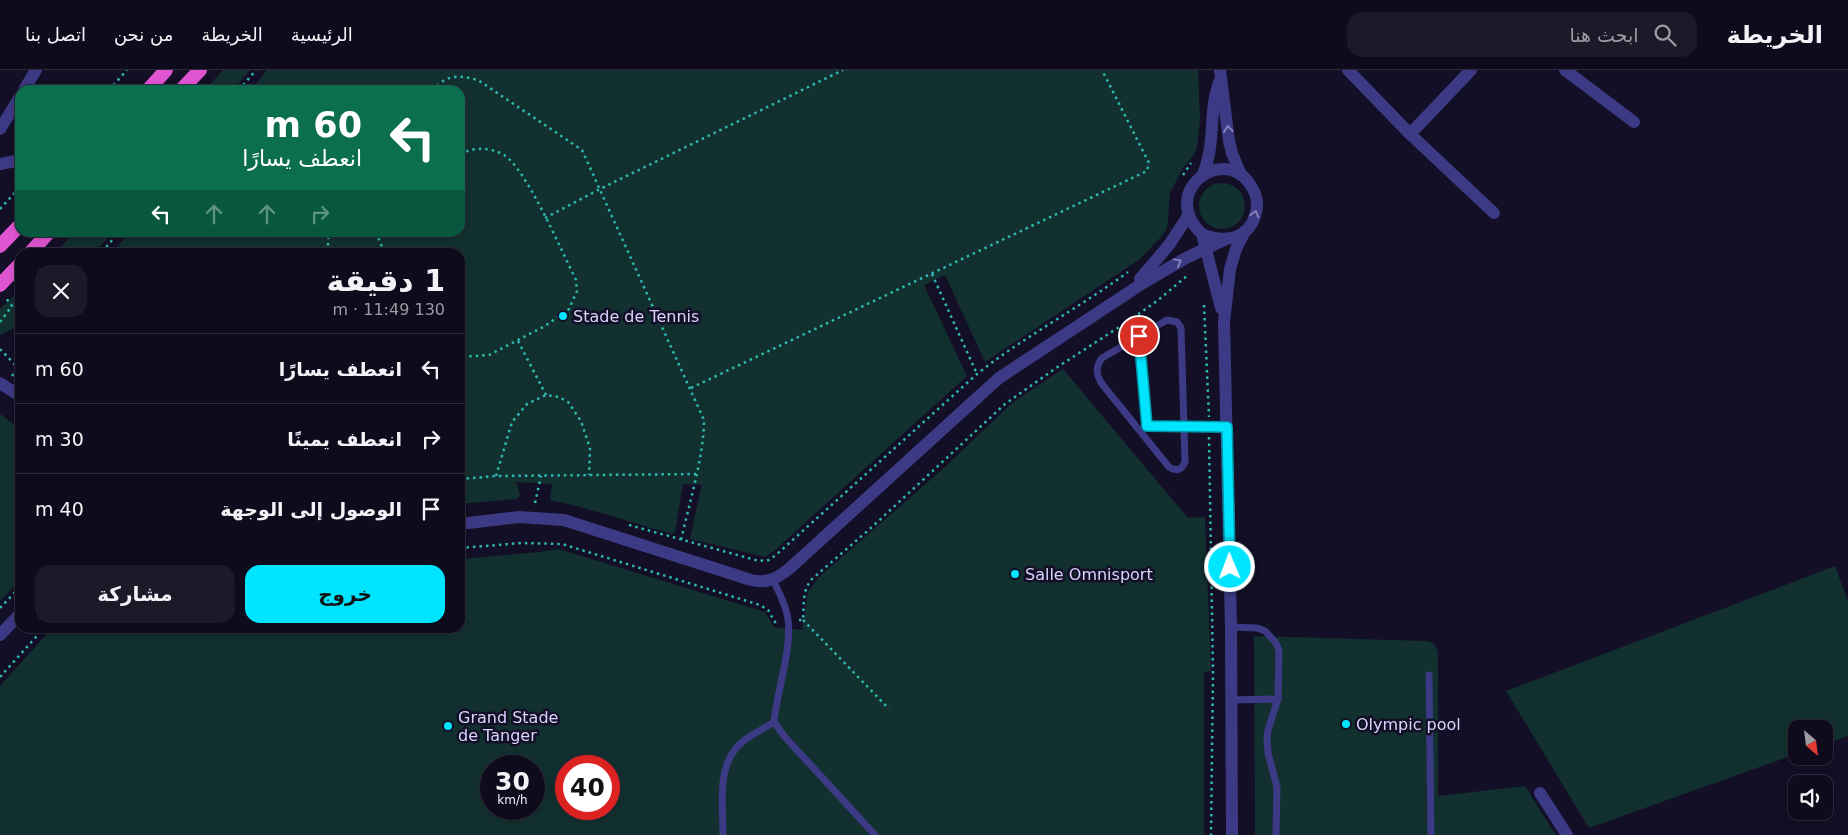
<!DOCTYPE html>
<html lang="ar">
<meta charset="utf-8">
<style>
body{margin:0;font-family:"DejaVu Sans","Noto Sans Arabic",sans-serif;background:#1c1929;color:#f1f3f6;direction:rtl;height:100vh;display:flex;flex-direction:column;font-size:19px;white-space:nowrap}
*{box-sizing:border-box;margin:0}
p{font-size:16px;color:#9b9ba3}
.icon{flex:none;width:28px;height:28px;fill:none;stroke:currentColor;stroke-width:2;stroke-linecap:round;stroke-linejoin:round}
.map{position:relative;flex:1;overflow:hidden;direction:ltr}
.details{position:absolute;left:15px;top:178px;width:450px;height:385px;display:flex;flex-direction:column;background:#0e0b1c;border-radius:15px;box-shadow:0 2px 8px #0003,0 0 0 1px #2e2b3b;direction:rtl}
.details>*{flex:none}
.banner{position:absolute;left:15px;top:15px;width:450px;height:152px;border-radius:15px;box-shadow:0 2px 8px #0003,0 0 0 1px #2e2b3b;direction:rtl;background:#0b6e4f;color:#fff;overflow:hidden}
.needle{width:32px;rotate:152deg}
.fabs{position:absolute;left:1788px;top:650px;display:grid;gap:10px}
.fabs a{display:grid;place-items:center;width:45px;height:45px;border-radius:10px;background:#0e0b1c;box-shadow:0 2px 8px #0003,0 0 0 1px #2e2b3b;font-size:25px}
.speed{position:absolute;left:480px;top:685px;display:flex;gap:10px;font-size:25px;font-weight:700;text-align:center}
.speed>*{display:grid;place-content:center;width:65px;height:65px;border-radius:50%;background:#0e0b1c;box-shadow:0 2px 8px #0003,0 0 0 1px #2e2b3b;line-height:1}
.speed small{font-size:12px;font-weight:400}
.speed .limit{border:8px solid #d22;background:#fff;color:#111}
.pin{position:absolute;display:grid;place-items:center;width:42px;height:42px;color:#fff;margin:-21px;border:2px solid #fff;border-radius:50%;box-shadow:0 1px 5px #0007}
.me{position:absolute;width:55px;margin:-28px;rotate:359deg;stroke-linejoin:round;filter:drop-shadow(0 0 4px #0008)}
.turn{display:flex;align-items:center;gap:18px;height:105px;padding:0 20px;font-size:22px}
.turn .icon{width:65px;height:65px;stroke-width:2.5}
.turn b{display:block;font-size:35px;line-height:42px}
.lanes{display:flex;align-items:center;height:48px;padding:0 20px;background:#0003;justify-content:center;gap:25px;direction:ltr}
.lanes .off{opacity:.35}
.round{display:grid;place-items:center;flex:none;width:52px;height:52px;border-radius:15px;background:#1c1929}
.overview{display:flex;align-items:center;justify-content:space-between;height:85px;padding:0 20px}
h1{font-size:30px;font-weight:700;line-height:38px}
.cta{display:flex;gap:10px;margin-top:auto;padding:10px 20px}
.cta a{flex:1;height:58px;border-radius:15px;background:#00e5ff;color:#111;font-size:20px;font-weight:700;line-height:58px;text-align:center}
.cta a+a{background:#1c1929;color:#f1f3f6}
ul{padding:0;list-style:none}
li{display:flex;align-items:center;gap:15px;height:70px;padding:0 20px;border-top:1px solid #2e2b3b}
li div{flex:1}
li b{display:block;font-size:19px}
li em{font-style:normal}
header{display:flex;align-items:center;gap:30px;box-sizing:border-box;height:70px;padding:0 25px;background:#0e0b1c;border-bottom:1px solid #2e2b3b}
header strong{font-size:24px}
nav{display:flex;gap:28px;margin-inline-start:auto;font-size:18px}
.search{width:350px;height:45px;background:#1c1929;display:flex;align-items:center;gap:12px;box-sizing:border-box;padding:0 18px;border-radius:15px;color:#9b9ba3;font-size:19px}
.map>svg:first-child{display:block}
.green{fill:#12302f;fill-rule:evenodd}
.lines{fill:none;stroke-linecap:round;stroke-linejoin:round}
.path{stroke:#2fb8b0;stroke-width:2.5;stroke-dasharray:2.5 4;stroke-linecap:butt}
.service{stroke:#3d3a85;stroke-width:7}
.minor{stroke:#3d3a85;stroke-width:12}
.tertiary{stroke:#3d3a85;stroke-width:12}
.trunk{stroke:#e055d1;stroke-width:14}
.oneway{stroke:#837fbc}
.route-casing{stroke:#0095a6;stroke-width:12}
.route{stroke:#00e5ff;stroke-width:9}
.poi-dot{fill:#00e5ff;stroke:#130f26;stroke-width:2}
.labels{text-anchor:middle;stroke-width:5;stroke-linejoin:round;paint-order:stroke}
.poi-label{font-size:16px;fill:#d9d4ff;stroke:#130f26;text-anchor:start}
</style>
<header>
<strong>الخريطة</strong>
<div class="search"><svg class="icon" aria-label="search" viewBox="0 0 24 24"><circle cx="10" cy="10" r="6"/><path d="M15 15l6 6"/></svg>ابحث هنا</div>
<nav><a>الرئيسية</a><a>الخريطة</a><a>من نحن</a><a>اتصل بنا</a></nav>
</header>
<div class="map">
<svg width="1848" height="765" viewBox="0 0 1848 765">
<rect width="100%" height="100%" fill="#130f26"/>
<g class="green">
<path d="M223 0H250L233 20H205Z"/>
<path d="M267 0H1198L1200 50 1197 77 1195 83 1183 98 1170 123 1168 150 1167 158 1162 166 1140 189 985 292 945 205 924 215 967 306 774 481 765 487 690 469 701 417 703 415 683 414 675 462 673 464C631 453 591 438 550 430L552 414 515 412 518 416 520 426 516 429 460 434V419L462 417H460V182H112L130 163 460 162V20H251Z"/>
<circle cx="1222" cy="136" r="23"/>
<path d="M74 163V162L112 163 95 182H56Z"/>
<path d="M20 220V255L0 265V239Z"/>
<path d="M1063 299 1188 448 1205 447 1211 601 1204 602V765H0V616L52 558H460V489L540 482 559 479 765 542 774 557 802 560 808 522 818 508 946 396 1012 333ZM491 696H534V739H491ZM566 696H609V739H566Z"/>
<path d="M0 344 20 359V511L0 531Z"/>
<path d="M1835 496 1848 531V666L1824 675V659H1796V684L1589 758 1506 621Z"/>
<path d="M1254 566 1428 571 1434 574 1438 581V726L1525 716 1556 765H1255Z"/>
</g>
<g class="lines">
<g class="path">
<path d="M109 20 127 0"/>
<path d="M239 20 256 0"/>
<path d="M432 20C448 4 458 5 478 10L582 80 704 350C704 386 689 434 681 470"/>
<path d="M460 84C474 77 490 77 504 85 526 98 563 184 576 210L577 221 569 239 545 256 489 285 460 287"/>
<path d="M1183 105 1191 93"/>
<path d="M0 139 20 117"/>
<path d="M545 148 600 119 843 0"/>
<path d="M376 162 384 182"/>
<path d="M102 182 119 162"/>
<path d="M328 182V170L330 162"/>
<path d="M932 204 977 304"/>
<path d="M1204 235 1209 347"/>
<path d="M0 252 12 236 6 228"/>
<path d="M518 271 546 325"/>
<path d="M0 279 20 300"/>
<path d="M12 306 20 295"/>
<path d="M691 318 1147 101 1149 93 1102 0"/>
<path d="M1209 367 1213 601 1211 765"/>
<path d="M496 406 512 352 527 334 546 325 559 327 568 332 581 351 590 378 589 405"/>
<path d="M460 409 496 406 696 404"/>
<path d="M535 433 541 406"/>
<path d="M629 455 759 491 769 490 776 485 977 304C1025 266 1079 238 1128 202"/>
<path d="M460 478 522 473 562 474 760 535 768 540 775 552 778 551"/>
<path d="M0 538 20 517"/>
<path d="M799 550H803C804 536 802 520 812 509L872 457 1005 334 1056 298 1130 250 1157 231 1188 205"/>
<path d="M803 550 889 639"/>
<path d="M0 607 44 558"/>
</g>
<g class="service">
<path d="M1167 250 1177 252 1181 258 1185 392C1182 400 1176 402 1169 397L1102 314C1096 305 1095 297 1102 288Z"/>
<path d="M1139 266 1147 356"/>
<path d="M1145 356 1227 357"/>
<path d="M773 510C779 522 786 535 788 549 792 580 777 620 774 652L784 666 875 765"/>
<path d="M1231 557 1257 558 1265 561 1276 573 1279 581 1278 629 1268 660 1267 668 1268 683 1277 717 1276 765"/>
<path d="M1429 605 1431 765"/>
<path d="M1230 630 1278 629"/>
<path d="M723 765C723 735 716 695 741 673 751 664 764 659 774 652"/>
</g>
<g class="minor">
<path d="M1348 0 1410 64 1494 143"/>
<path d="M1565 0 1634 52"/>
<path d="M24 20 36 0"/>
<path d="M0 59 20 27"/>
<path d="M1410 64 1471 0"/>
<path d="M0 94 20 90"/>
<path d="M1540 723 1567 765"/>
</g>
<g class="tertiary">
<path d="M1220 0 1229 71 1232 83 1241 105"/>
<path d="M1203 104C1217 71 1207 39 1221 8"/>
<path d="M1202 164C1225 174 1250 169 1256 142 1259 131 1255 121 1249 113 1222 75 1158 122 1202 164L1221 238"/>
<path d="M1140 209 1169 175 1188 146"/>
<path d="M0 313 20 326"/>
<path d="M460 454 519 447 564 450 751 510C767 514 778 508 790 498L999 308 1143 213 1186 188 1224 170"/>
<path d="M0 565 20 544"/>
<path d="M1232 765 1231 557 1224 252 1230 199 1236 179 1245 161"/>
</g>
<g class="trunk">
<path d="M148 20 166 0"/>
<path d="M181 20 200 0"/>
<path d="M0 176 20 155"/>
<path d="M31 182 49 162"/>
<path d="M0 215 20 194"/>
</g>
</g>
<defs><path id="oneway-chevron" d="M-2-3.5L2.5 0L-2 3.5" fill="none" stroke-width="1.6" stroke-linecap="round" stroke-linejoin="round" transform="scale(1.25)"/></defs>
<g class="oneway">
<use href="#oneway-chevron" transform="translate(1228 59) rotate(-97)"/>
<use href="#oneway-chevron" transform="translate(1255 144) rotate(-75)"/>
<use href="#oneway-chevron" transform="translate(1178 192) rotate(-29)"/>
</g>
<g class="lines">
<defs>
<path id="route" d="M1139 266 1147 356 1227 357 1230 497"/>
</defs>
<use href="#route" class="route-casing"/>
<use href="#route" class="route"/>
</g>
<g class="poi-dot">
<circle cx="563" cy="246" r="5"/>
<circle cx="1015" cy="504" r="5"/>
<circle cx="1346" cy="654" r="5"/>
<circle cx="448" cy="656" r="5"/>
</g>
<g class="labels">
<g class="poi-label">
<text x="573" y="252">Stade de Tennis</text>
<text x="1025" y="510">Salle Omnisport</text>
<text x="458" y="653">Grand Stade<tspan x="458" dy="18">de Tanger</tspan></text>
<text x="1356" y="660">Olympic pool</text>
</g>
</g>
</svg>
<div class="fabs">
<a><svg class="needle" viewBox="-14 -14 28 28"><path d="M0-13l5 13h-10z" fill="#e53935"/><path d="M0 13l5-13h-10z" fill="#9b9ba3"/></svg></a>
<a><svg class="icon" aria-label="sound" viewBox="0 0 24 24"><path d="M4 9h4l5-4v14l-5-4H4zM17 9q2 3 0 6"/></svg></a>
</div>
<div class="speed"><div>30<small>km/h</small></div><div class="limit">40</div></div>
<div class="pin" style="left:1139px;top:266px;background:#d93025"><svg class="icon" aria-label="arrive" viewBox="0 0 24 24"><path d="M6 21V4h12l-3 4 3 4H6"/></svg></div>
<svg class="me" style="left:1230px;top:497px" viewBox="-20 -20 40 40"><circle r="17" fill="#00e5ff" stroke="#fff" stroke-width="3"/><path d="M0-11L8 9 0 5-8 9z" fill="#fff"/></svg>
<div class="banner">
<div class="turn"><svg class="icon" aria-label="left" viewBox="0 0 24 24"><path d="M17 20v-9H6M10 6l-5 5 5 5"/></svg><div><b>60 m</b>انعطف يسارًا</div></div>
<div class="lanes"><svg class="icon" aria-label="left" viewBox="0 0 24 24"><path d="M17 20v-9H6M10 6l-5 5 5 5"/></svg><svg class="icon off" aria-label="ahead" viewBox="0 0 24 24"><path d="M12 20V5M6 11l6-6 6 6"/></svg><svg class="icon off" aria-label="ahead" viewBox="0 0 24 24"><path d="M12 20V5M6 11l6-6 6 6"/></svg><svg class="icon off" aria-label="right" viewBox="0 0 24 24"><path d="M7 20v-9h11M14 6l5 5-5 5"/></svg></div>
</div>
<section class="details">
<div class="overview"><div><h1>1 دقيقة</h1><p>130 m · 11:49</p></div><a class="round"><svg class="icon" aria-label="close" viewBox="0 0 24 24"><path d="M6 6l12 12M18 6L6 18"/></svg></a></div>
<ul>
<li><svg class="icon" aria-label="left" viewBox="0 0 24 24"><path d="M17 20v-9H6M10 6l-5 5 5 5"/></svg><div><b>انعطف يسارًا</b></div><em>60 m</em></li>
<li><svg class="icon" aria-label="right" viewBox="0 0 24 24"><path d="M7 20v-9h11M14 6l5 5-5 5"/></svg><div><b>انعطف يمينًا</b></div><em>30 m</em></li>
<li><svg class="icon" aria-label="arrive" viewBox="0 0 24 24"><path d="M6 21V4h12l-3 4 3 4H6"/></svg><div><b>الوصول إلى الوجهة</b></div><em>40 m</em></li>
</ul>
<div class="cta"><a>خروج</a><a>مشاركة</a></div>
</section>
</div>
